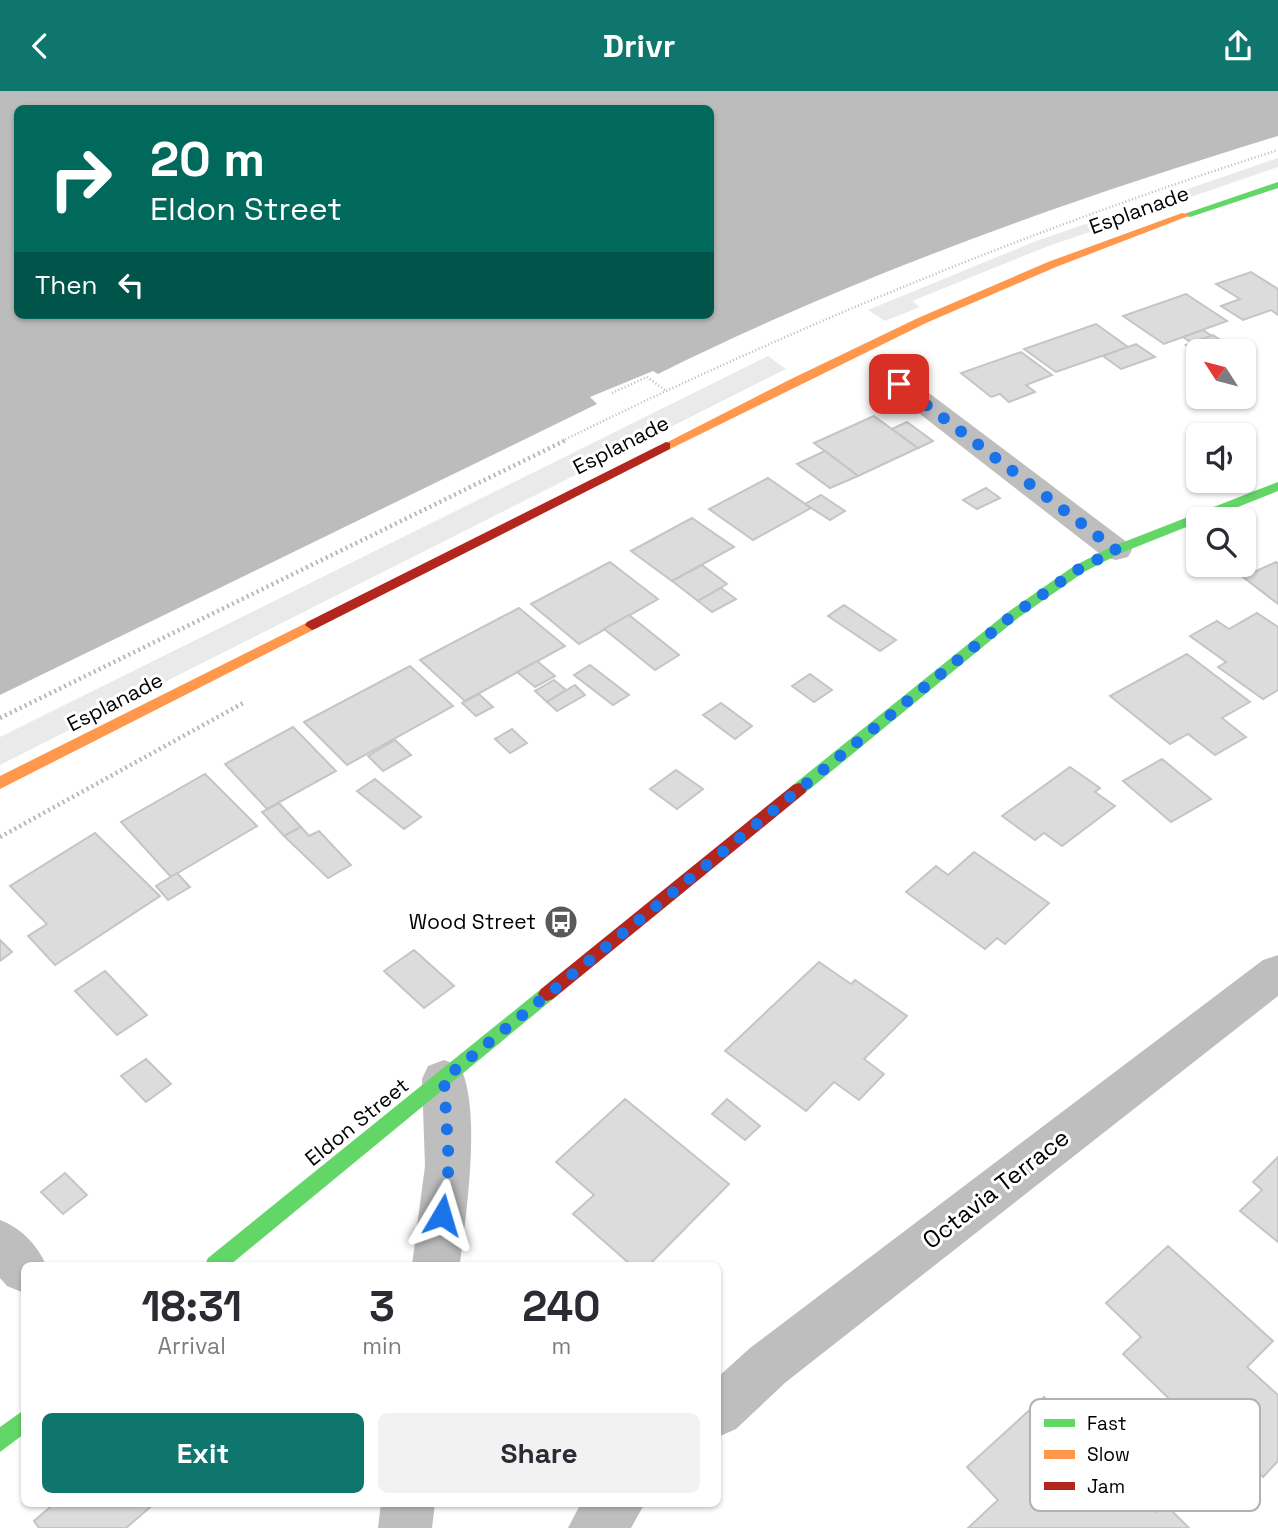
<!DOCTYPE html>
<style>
body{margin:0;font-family:"Space Grotesk",sans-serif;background:#f2f2f3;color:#2b2b33;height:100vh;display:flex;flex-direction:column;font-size:26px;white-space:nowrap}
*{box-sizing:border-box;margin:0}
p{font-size:23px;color:#7c7c81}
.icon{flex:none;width:38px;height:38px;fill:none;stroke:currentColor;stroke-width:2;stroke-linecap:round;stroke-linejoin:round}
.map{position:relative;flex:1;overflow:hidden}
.sheet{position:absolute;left:21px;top:1171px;width:700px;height:245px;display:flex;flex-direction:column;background:#fff;border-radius:10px;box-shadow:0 2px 5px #0004}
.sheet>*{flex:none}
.hud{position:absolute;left:14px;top:14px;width:700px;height:214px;border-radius:10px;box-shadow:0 2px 5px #0004;background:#00695c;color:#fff;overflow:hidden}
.needle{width:46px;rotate:306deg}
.tools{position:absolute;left:1186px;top:248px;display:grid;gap:14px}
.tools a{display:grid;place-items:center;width:70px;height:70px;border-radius:10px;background:#fff;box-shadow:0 2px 5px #0004;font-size:35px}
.pin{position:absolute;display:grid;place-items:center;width:60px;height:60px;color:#fff;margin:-30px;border-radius:14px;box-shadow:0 4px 10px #0006}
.me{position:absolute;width:77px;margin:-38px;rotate:7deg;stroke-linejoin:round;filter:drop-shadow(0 0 5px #0008)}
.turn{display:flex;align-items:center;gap:24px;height:147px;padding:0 21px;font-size:32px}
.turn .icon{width:91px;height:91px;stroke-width:2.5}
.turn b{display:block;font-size:49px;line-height:60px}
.then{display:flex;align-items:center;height:66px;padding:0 21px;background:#0003;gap:14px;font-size:26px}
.eta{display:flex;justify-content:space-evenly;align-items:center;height:119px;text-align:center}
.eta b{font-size:42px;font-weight:600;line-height:49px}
.button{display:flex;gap:14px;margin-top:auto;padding:14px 21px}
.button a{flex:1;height:80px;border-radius:10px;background:#0f766e;color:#fff;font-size:28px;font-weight:600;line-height:80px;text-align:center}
.button a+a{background:#f2f2f3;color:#2b2b33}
header{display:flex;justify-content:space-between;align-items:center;height:91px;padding:0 21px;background:#0f766e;color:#fff;font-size:32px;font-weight:600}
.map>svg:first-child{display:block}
.green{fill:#eaeaea}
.water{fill:#bcbcbc;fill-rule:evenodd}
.building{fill:#dcdcdc;stroke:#c5c5c5;stroke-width:2}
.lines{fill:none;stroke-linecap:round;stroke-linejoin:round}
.path-far1{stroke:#b8b8b8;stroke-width:2.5;stroke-dasharray:1 2.5;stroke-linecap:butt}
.path{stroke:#b8b8b8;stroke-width:4.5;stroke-dasharray:2 3.5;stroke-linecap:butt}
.street{fill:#bebebe;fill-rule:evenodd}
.fast{fill:#63d668;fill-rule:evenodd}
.slow{fill:#ff974d;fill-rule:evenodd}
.jam{fill:#b3261e;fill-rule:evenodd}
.route{stroke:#1a73e8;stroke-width:12;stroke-dasharray:0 21.6}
.labels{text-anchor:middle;stroke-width:6;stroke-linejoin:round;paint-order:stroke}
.street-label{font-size:21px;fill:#000;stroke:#fff}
.poi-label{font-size:21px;fill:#000;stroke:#fff;text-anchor:end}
.near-street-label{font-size:24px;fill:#000;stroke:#fff}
.key{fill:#fff;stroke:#b2b2b2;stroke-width:2}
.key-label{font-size:19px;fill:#000}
</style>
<header><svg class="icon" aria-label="back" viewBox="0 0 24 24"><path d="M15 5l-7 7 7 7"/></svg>Drivr<svg class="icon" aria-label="share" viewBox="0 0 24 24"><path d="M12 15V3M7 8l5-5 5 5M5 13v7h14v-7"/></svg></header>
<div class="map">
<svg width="1278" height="1437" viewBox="0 0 1278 1437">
<rect width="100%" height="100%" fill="#fff"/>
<g class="green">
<path d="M1278 67V76L1046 156 912 210 920 216 885 230 868 219 1036 150Z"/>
<path d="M768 265 786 278 0 674V646Z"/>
</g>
<path class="water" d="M0 0H1278V45C1066 110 857 184 658 283L653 280 590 306 597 313 0 604ZM18 18H710V224H18Z"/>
<g class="building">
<path d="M1251 181 1278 198V224L1271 219 1243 229 1221 215 1240 208 1216 193Z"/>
<path d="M1186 203 1227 230 1164 253 1123 225Z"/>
<path d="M1096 233 1128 256 1056 281 1024 258Z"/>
<path d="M1203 239 1212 245 1192 252 1183 246Z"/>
<path d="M1213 244 1238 261H1199V263L1186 254Z"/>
<path d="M1136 253 1155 266 1121 278 1103 265Z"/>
<path d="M1021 261 1052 284 1026 294 1035 301 1009 311 1000 303 991 306 961 282Z"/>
<path d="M874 325 918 357 858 385 814 352Z"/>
<path d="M907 331 933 350 918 357 892 338Z"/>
<path d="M825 360 858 385 830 397 797 373Z"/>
<path d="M768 387 811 417 753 449 709 418Z"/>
<path d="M986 397 1000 407 977 418 963 409Z"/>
<path d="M821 404 845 420 830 429 805 413Z"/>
<path d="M692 427 734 456 672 490 631 460Z"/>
<path d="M610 471 658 508 579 553 531 513Z"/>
<path d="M1276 471 1278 473V513L1243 486Z"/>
<path d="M702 474 727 493 698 510 672 490Z"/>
<path d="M721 497 736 508 712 521 698 510Z"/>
<path d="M844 514 896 549 880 560 828 525Z"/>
<path d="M519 517 565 555 465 610 420 569Z"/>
<path d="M1257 522 1278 536V599L1263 608 1218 576 1226 571 1190 545 1217 530 1229 538Z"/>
<path d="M629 524 679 564 655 579 604 538Z"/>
<path d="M1187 563 1250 611 1222 627 1246 646 1215 664 1188 643 1170 653 1110 605Z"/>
<path d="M537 570 555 585 535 596 517 581Z"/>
<path d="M590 574 629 604 613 614 574 584Z"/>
<path d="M410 575 453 615 347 674 304 631Z"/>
<path d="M810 583 832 599 814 611 792 595Z"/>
<path d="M554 589 566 599 547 611 535 600Z"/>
<path d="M575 594 585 604 557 620 547 611Z"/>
<path d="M479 603 493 616 476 625 462 612Z"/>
<path d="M721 612 752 635 735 648 703 624Z"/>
<path d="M293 636 336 680 267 718 225 673Z"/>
<path d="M512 638 527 652 510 662 495 648Z"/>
<path d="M395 649 411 664 383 680 368 665Z"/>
<path d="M1162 668 1211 708 1171 731 1123 690Z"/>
<path d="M1070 676 1100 697 1095 701 1115 715 1062 755 1044 742 1035 749 1002 725Z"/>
<path d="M676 679 703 698 677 718 650 698Z"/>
<path d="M205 683 257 735 171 786 121 731Z"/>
<path d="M375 688 421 726 404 738 357 700Z"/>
<path d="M279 712 301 736 284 745 262 721Z"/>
<path d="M301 736 309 745 319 740 351 774 328 787 284 745Z"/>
<path d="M95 742 160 805 55 874 28 845 47 833 10 795Z"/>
<path d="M974 761 1049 812 1005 853 997 847 985 858 906 801 936 775 948 784Z"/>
<path d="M177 782 190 796 168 809 156 795Z"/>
<path d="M0 849 12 861 0 870Z"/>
<path d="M414 859 454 895 424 917 384 880Z"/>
<path d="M819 871 851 893 855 889 907 925 864 968 884 983 859 1009 834 991 806 1020 725 960Z"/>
<path d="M105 880 147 924 117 944 75 900Z"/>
<path d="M146 968 171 993 146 1011 121 985Z"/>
<path d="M625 1008 729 1093 649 1174H631L573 1123 594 1104 556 1071Z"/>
<path d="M727 1008 760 1035 745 1049 712 1023Z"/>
<path d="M1278 1066V1151L1240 1120 1262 1099 1253 1091Z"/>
<path d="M65 1082 87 1104 63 1123 41 1101Z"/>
<path d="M1168 1155 1273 1250 1247 1276 1278 1304V1370L1263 1386 1193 1318 1187 1325 1123 1263 1141 1246 1106 1212Z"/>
<path d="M1044 1306 1156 1421 1164 1412 1189 1437H968L998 1409 967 1376Z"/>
<path d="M55 1412H155L126 1437H39L34 1430Z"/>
</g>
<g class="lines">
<g class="path-far1">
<path d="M612 302 647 286 665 299"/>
<path d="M562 350C796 235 1029 139 1278 59"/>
</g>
<g class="path">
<path d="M0 627 566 349"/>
<path d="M0 746 245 611"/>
</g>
<g class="street">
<path d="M899 284 909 287 1128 452 1132 459 1128 466 1116 469 1104 466 889 299 884 293 889 287Z"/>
<path d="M1278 864V905L786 1291 736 1338 718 1346V1286L750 1257 1263 869Z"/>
<path d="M444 969 460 975C482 1020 466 1123 460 1174H412L425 1075 422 988 428 975Z"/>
<path d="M0 1129C21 1137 37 1153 46 1174H24V1202L7 1195 0 1187Z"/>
<path d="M381 1412H435L432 1437H378Z"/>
<path d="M581 1412H645L631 1437H568Z"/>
</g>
<g class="fast">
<path d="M1278 91V97L1190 126 1181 124Z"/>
<path d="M1278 391V400L1205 429H1199V431L1121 462 1084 481 1018 527 805 702H793L791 698 793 694 1008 521 1074 475 1111 456Z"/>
<path d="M547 896 553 898 556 903 553 908 230 1174H205L208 1167 541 898Z"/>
<path d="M24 1319V1343L0 1361V1336Z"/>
</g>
<g class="slow">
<path d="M1182 122 1191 124 1056 176 926 232 670 358H662L660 355 789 289 918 227 1048 171Z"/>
<path d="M312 529 319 534 317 537 0 698V685Z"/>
</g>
<g class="jam">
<path d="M666 351 670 352V358L317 537 312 539 305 534 307 531Z"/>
<path d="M799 692 805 694 807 698 805 702 553 908 547 910 541 908 538 903 541 898 793 694Z"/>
</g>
</g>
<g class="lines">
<path class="route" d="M442 1124 449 1075 444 988 1013 524 1079 478 1116 459 899 293"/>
</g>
<defs>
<symbol id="bus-disc" viewBox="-11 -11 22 22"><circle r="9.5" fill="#595959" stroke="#fff"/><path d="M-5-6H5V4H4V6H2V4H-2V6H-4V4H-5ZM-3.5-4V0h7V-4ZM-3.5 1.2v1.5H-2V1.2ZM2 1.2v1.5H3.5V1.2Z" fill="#fff"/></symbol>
</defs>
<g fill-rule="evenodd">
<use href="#bus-disc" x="542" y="812" width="38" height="38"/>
</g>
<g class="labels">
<g class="street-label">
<text transform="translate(1139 119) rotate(-20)" y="7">Esplanade</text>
<text transform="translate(621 354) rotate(-27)" y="7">Esplanade</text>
<text transform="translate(115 611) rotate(-27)" y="7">Esplanade</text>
<text transform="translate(357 1031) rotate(-39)" y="7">Eldon Street</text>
</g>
<g class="poi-label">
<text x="536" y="838">Wood Street</text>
</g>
<g class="near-street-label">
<text transform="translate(996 1098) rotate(-38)" y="8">Octavia Terrace</text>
</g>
</g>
<rect x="1030" y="1308" width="230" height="112" rx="10" class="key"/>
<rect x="1044" y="1328" width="31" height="8" fill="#63d668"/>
<rect x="1044" y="1359" width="31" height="9" fill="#ff974d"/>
<rect x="1044" y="1391" width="31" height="8" fill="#b3261e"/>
<g class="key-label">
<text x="1087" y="1339">Fast</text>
<text x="1087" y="1370">Slow</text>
<text x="1087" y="1402">Jam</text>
</g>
</svg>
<div class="tools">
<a><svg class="needle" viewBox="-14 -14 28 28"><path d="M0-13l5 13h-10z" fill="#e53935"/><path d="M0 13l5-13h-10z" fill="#7c7c81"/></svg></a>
<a><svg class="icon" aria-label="sound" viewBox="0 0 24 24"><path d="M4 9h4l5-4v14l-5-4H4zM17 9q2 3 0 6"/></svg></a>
<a><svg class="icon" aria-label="search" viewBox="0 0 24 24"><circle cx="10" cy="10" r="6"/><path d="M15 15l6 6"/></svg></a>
</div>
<div class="pin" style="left:899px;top:293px;background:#d93025"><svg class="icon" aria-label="arrive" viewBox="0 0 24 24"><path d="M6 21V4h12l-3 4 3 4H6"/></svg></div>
<svg class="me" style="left:442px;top:1124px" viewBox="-20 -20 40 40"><path d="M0-17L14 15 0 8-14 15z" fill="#1a73e8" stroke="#fff" stroke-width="4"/></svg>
<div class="hud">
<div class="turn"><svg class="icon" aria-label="right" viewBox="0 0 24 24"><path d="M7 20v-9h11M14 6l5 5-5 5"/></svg><div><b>20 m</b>Eldon Street</div></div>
<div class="then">Then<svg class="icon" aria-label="left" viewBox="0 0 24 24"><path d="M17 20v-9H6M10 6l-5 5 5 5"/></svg></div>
</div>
<section class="sheet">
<div class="eta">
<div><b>18:31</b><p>Arrival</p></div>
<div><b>3</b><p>min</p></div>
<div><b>240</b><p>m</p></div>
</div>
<div class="button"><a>Exit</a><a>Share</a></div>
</section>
</div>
